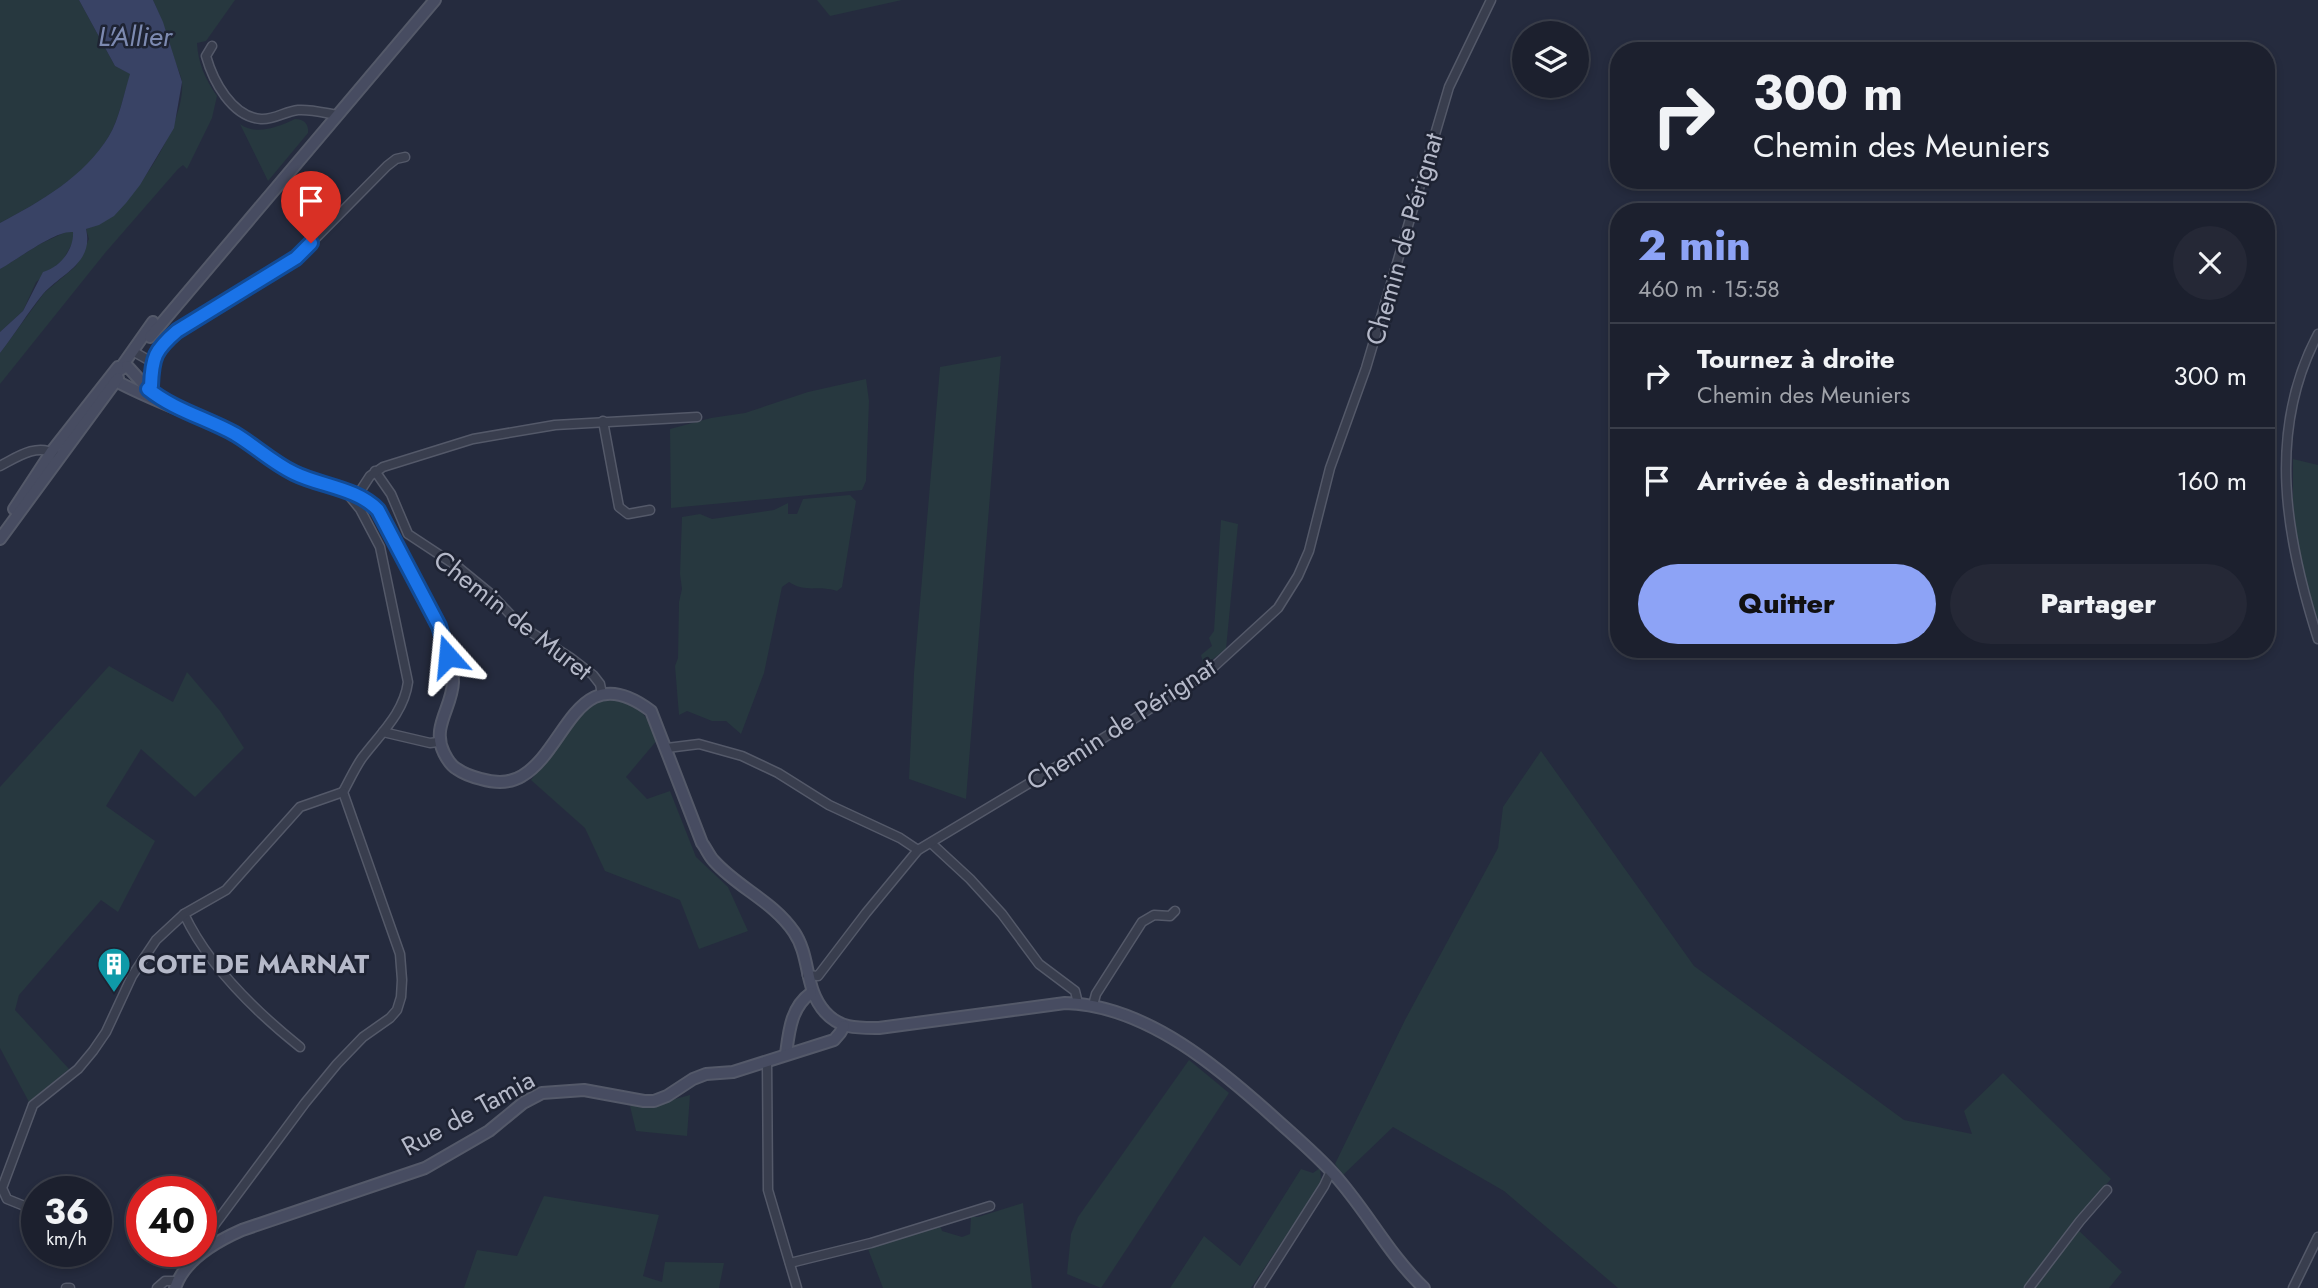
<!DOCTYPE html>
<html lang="fr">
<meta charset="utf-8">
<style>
body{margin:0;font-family:Jost,sans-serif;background:#252836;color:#f1f3f6;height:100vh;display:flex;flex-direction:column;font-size:26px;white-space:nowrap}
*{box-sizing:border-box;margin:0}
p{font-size:23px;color:#a0a3aa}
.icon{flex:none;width:38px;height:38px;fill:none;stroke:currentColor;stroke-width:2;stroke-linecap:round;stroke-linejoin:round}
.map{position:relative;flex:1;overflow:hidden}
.panel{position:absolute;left:1610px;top:203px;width:665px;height:455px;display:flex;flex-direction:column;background:#1c202e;border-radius:28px;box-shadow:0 4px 10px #0003,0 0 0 2px #3a3e4a}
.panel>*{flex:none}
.top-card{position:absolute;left:1610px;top:42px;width:665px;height:147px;border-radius:28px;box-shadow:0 4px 10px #0003,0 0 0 2px #3a3e4a;background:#1c202e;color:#f1f3f6;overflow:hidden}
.tools{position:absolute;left:1512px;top:21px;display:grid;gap:14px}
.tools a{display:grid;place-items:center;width:77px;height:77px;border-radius:50%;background:#1c202e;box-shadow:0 4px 10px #0003,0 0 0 2px #3a3e4a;font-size:35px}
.speed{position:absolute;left:21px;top:1176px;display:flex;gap:14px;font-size:35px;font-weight:700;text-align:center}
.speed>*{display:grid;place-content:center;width:91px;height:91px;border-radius:50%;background:#1c202e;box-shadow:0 4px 10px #0003,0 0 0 2px #3a3e4a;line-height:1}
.speed small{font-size:18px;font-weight:400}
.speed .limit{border:10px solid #d22;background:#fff;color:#111}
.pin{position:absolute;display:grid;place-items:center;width:60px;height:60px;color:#fff;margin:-72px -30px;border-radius:50% 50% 50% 0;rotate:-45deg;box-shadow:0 0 7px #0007}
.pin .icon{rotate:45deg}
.me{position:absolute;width:77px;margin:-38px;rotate:342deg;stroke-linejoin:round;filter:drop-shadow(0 0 5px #0008)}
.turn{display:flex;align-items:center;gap:24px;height:147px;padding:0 28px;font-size:32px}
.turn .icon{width:91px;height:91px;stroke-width:2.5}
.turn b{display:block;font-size:49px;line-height:60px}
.round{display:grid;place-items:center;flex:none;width:74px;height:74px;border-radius:37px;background:#252836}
.overview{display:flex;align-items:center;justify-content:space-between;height:119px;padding:0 28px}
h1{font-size:42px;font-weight:800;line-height:52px;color:#8da3f6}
.button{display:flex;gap:14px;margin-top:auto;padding:14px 28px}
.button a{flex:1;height:80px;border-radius:42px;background:#8da3f6;color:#111;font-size:28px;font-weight:800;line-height:80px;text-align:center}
.button a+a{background:#252836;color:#f1f3f6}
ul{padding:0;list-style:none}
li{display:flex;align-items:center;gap:21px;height:105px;padding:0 28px;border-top:2px solid #3a3e4a}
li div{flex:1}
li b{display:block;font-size:26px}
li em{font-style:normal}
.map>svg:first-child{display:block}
.green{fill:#27383f}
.water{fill:#394365}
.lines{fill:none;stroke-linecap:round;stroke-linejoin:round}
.street-casing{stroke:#545969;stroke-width:11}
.secondary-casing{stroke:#545969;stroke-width:14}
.street{stroke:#393e4e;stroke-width:8}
.secondary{stroke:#474c61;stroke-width:10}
.route-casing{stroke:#114b97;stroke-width:18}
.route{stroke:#1a73e8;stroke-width:12}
.labels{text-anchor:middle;stroke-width:5;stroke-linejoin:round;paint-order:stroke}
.street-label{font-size:26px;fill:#b5b9c9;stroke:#1e2333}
.poi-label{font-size:26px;font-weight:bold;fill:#b5b9c9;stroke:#1e2333;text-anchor:start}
.water-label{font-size:28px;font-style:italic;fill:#7d8ab1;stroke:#1e2333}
</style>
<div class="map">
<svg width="2318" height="1288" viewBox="0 0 2318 1288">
<rect width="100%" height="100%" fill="#252b3e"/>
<g class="green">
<path d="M0 0H79L115 66 131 74C124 92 119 120 109 136 86 176 40 202 0 223Z"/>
<path d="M153 0H235L206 41 197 43C198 63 205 79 217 96L212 118 187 169 183 165 178 169 105 253 0 384V353L44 293 76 266 89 239 86 229C128 217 186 125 182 82 181 75 177 67 175 61 169 40 162 20 153 0Z"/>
<path d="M817 0H902L830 16Z"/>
<path d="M295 119C304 119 309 124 308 133L268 181 240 124C256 136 278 127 295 119Z"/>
<path d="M68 231 74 232V240L63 260 36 282 23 311 0 332V269L40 244Z"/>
<path d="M1001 356 966 799 909 779 914 673 940 367Z"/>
<path d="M866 379 869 401 866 481 862 490 671 508 670 429 711 418 745 413 808 392Z"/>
<path d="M2293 459 2318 465V620L2299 562 2293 502Z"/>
<path d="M850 495 856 501 842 587 837 591C820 585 805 593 789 582L782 587 764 673 741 734 726 721H712L687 711 679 715 675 666 678 658 679 602 682 589 680 574 682 517 700 514 712 519 774 510 788 503V514H797L803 499Z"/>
<path d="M1221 520 1238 524 1226 649 1204 666 1201 655 1212 646 1209 638 1214 631Z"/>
<path d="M109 666 173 702 187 672 220 711 244 748 195 797 141 749 106 806 155 841 118 912 101 900 19 995 15 1010 69 1069 29 1102 0 1048V787Z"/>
<path d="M601 699C636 701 643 708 658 739L626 777 647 799 670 791 696 857 728 887 748 931 699 949 680 900 605 871 585 828 531 780 582 713Z"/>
<path d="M1541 751 1694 966 1904 1120 1972 1134 1964 1111 2003 1073 2111 1179 2072 1224 2122 1272 2109 1288H1618L1504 1191 1393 1127 1343 1175 1335 1164 1405 1020 1498 848 1503 807Z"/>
<path d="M1189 1060 1229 1093 1101 1288 1067 1274 1071 1234 1078 1217Z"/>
<path d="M690 1095 687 1136 636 1131 630 1106H649Z"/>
<path d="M1320 1168 1321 1181 1316 1191 1251 1288H1170L1204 1236 1240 1266 1301 1169 1313 1173Z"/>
<path d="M544 1196 659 1215 643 1276 662 1282 665 1262 724 1263 719 1288H464L477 1250 517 1256Z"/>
<path d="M1023 1203 1032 1288H883L868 1249 940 1225 942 1231 962 1237 970 1234 971 1217H978Z"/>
</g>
<path class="water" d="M79 0H153L163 22 182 82 174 128 140 185 126 203 114 216 99 225 86 229C94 263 62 273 43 294 28 312 15 334 0 353V332L23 311 43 272C60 267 74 250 73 232 55 230 17 260 0 269V223C40 202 85 176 109 136 119 120 124 93 130 74L115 66Z"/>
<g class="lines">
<defs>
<g id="street">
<path d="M212 46 206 56C213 81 232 117 261 119 274 120 286 111 298 110 311 109 325 113 337 115"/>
<path d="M2318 334C2266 432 2286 539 2318 639"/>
<path d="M136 353 152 362"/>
<path d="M147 391C154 382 149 373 152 363 155 350 168 339 177 331L296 258 387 166 396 159 405 157"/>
<path d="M603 421 619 507 628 514 650 510"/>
<path d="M0 466C17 457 37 443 55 454"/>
<path d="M375 471 391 494 408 534 458 567 491 594 520 625 571 658 593 675 600 684 602 694"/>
<path d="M357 496 370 476 383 467 473 439 555 425 697 417"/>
<path d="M383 732 430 743 438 742"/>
<path d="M667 748 699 744 742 756 778 773 829 805 900 838 918 850"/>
<path d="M343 792C349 781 355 768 362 758 380 734 404 713 408 682L380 547 360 509 347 493"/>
<path d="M931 843 970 879 1002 914 1039 964 1075 991 1078 1003"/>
<path d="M184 914C209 967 255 1011 300 1047"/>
<path d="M807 975 818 976 866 913 918 850 1086 749 1208 672 1278 608 1298 576 1309 551 1330 468 1366 368 1449 87 1491 0"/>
<path d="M1093 1005 1096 994 1142 922 1154 915 1170 916 1175 911"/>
<path d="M767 1061 768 1190 797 1288"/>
<path d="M37 1211 7 1199 2 1188 33 1105 78 1069 93 1051 106 1032 132 976 156 940 184 914 226 890 300 807 343 792"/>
<path d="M201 1243 305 1103 337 1064 363 1037 390 1018 397 1010 401 997 402 980 400 954 343 792"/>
<path d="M790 1263 871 1243 990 1206"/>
<path d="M66 1288H70"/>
<path d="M157 1288 165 1281H174L176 1285"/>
<path d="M1259 1288 1324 1186 1331 1171"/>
<path d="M2029 1288 2080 1221 2107 1190"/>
<path d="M2293 1288 2318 1237"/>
</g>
<g id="secondary">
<path d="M153 322 117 373 116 381C153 401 194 414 232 433 254 444 272 463 294 474 318 485 352 488 373 505 382 512 386 526 391 536 405 561 418 587 431 612 441 631 453 659 453 682 452 708 431 727 444 753 447 759 451 766 457 769 464 774 473 777 481 779 495 783 509 784 522 776 567 750 577 655 651 711L702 843C706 848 709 856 714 861 738 888 773 901 794 932 811 957 804 989 825 1012 840 1029 858 1028 879 1028L1065 1003C1147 1005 1222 1070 1280 1123 1297 1138 1315 1154 1331 1171 1365 1207 1387 1253 1424 1288"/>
<path d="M150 337 435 0"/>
<path d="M120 370 127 366 129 368 148 389 159 398"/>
<path d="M14 509 52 451 118 367"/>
<path d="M0 539 118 378"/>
<path d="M786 1054C789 1031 791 1007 811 993"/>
<path d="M175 1288C184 1260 217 1241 242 1230L425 1168 489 1131 523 1103 542 1093 584 1090 644 1101H654L667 1096 693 1079 706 1074 733 1072 834 1040 840 1033 844 1026"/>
</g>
</defs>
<use href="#street" class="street-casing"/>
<use href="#secondary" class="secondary-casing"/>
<use href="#street" class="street"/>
<use href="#secondary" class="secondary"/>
</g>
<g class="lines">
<defs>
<path id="route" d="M311 243 296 258 177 331C155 350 152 357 151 386L148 389C174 410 206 418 235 434 255 446 273 463 294 473 320 486 357 488 378 510L439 626 448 656"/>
</defs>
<use href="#route" class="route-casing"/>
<use href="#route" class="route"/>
</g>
<defs>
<symbol id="building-pin" viewBox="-11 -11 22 30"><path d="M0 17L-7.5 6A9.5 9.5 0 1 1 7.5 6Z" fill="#0f9aa8" stroke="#1e2333"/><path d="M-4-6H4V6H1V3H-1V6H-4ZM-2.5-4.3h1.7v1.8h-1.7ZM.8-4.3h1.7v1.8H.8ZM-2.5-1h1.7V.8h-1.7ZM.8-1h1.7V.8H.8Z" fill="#fff"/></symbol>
</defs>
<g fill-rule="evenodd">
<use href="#building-pin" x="95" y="945" width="38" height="52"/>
</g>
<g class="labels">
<g class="street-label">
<text transform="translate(1404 239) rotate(-74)" y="9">Chemin de Pérignat</text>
<text transform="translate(513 615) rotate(38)" y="9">Chemin de Muret</text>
<text transform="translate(1121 724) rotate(-33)" y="9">Chemin de Pérignat</text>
<text transform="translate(468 1113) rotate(-29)" y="9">Rue de Tamia</text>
</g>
<g class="poi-label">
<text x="138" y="973">COTE DE MARNAT</text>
</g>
<g class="water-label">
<text x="135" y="46">L'Allier</text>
</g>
</g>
</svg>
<div class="tools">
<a><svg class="icon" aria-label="layers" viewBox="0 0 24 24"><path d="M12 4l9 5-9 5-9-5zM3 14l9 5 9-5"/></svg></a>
</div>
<div class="speed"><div>36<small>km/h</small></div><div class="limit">40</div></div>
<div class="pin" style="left:311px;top:243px;background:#d93025"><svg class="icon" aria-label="arrive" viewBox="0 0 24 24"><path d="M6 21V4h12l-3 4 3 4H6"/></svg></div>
<svg class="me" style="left:448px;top:656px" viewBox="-20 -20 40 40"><path d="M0-17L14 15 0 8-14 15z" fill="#1a73e8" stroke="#fff" stroke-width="4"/></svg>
<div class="top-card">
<div class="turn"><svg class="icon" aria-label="right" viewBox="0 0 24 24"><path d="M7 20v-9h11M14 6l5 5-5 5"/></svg><div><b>300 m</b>Chemin des Meuniers</div></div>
</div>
<section class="panel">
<div class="overview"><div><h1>2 min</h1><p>460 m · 15:58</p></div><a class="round"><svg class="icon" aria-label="close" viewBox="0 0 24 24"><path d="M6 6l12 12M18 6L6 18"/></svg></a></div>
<ul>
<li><svg class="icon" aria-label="right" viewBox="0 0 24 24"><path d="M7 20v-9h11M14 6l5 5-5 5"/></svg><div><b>Tournez à droite</b><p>Chemin des Meuniers</p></div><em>300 m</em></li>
<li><svg class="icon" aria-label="arrive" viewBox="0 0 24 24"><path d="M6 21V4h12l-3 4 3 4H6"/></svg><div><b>Arrivée à destination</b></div><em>160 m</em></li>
</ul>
<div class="button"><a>Quitter</a><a>Partager</a></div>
</section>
</div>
